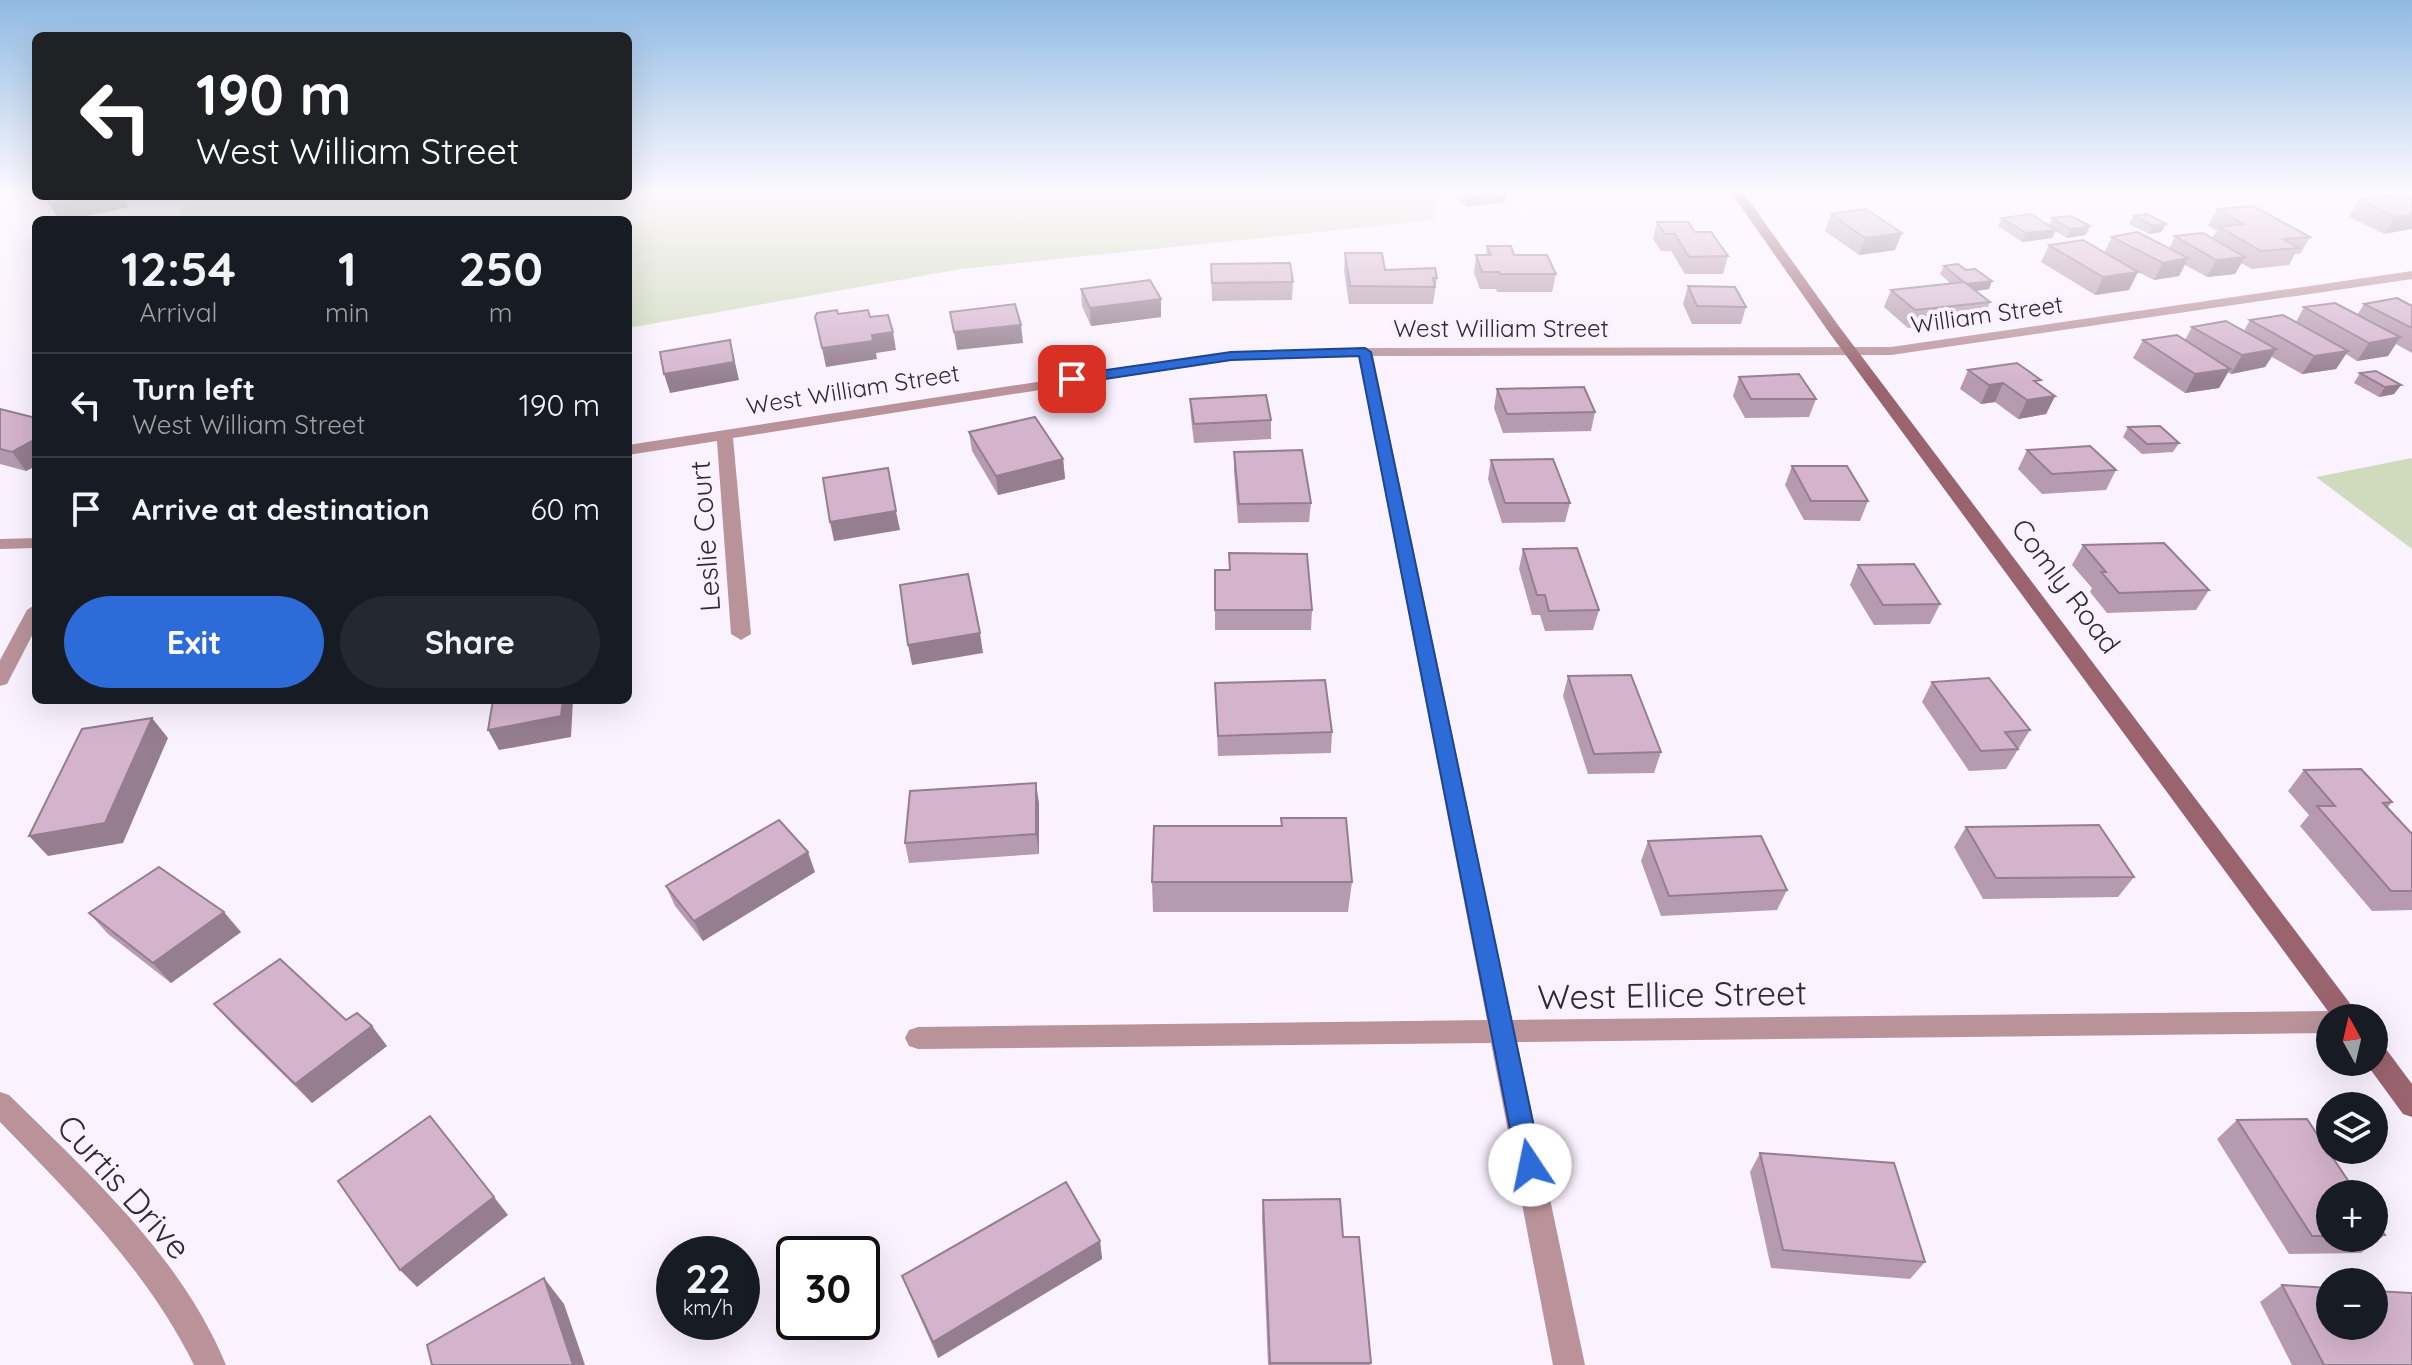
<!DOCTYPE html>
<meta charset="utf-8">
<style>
body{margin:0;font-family:Quicksand,sans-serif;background:#242831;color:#f1f3f6;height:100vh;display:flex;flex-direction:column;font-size:30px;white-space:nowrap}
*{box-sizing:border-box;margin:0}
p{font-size:26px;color:#9ea1a6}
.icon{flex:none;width:44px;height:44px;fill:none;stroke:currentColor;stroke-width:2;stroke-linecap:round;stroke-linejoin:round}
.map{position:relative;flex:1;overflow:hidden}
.panel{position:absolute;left:32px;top:216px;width:600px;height:488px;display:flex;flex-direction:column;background:#171b24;border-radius:12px;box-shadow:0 8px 32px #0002}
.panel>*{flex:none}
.guide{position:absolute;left:32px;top:32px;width:600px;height:168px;border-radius:12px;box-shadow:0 8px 32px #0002;background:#202124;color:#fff;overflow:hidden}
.needle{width:52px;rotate:352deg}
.buttons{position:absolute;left:2316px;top:1004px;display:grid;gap:16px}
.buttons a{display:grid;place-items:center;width:72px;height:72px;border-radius:50%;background:#171b24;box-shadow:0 8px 32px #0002;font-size:40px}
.speed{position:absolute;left:656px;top:1236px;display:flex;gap:16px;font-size:40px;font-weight:700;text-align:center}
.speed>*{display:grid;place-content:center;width:104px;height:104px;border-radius:50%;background:#171b24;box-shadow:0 8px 32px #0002;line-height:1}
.speed small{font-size:20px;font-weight:400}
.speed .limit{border:4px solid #111;border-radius:12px;background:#fff;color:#111}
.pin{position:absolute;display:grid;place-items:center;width:68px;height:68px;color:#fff;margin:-34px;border-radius:16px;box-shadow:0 4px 12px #0006}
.me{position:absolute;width:88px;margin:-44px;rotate:349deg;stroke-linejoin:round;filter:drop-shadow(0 0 6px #0008)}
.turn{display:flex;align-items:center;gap:28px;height:168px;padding:0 32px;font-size:36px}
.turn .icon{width:104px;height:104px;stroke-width:2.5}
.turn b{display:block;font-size:56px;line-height:68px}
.eta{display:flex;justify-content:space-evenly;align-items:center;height:136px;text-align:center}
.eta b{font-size:48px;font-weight:700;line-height:56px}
.primary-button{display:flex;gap:16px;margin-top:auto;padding:16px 32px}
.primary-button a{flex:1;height:92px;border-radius:48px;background:#2c6bd8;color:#fff;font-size:32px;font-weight:700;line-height:92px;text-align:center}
.primary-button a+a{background:#242831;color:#f1f3f6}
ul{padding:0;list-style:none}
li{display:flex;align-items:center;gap:24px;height:104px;padding:0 32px;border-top:2px solid #363941}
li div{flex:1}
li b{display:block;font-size:30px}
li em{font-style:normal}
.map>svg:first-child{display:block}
.green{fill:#d0dabc}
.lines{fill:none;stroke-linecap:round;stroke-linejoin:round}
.street{fill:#ba939a;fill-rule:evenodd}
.secondary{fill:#9a646e;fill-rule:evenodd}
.wall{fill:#b69bb0}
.shaded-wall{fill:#947e90}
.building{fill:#d4b4cd;stroke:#947e90;stroke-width:2}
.route{fill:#2c6bd8;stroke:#1d468c;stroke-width:2}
.labels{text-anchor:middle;stroke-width:8;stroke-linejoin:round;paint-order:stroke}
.far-street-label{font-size:24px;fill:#312935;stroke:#fbf2ff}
.street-label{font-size:28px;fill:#312935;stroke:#fbf2ff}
.near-street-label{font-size:34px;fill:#312935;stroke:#fbf2ff}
</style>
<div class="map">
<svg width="2412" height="1365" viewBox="0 0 2412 1365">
<rect width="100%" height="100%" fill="#fbf2ff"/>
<g class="green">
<path d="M628 191H1441L1433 220 961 269 628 328V220H175L190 196H628Z"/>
<path d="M2412 458V549L2316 477Z"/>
</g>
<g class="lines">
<g class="street">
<path d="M2412 271V279L1891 355 1373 356 1512 1020 2330 1011 2341 1018H2330V1033L1517 1042 1585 1365H1553L1491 1043 918 1049 909 1046 905 1038 909 1030 918 1027 1487 1020 1359 357 1231 360 733 438 751 634 741 640 731 634 717 441 628 455V445L1231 352 1365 348 1891 347Z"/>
<path d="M36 538V548L0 549V539Z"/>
<path d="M36 604V628L7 684 0 686V660L27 610Z"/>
<path d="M0 1092 9 1095C91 1176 181 1256 226 1365H194C147 1270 73 1197 0 1122Z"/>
</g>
<g class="secondary">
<path d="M1730 191H1742L1838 325 2361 1018H2333L1828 331Z"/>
<path d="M2374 1041 2383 1045 2412 1084V1117L2403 1114 2365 1062H2374Z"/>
</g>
</g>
<g class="wall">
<path d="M1451 191H1503L1506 194 1505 202 1466 207Z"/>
<path d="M2412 197 2384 234 2349 217 2359 200Z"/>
<path d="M2217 209 2310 237 2300 254H2295L2289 265 2252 269 2241 263 2235 274 2207 277 2185 265 2179 276 2154 280 2124 265 2129 290 2095 295 2041 262 2049 245 2104 253 2112 237 2169 249 2175 236 2212 238 2217 231 2208 226Z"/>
<path d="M1831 214 1895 250 1859 255 1825 231Z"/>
<path d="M2134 216 2166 224 2161 232 2149 234 2129 224Z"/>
<path d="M2002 218 2049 225 2052 218 2086 235 2067 238 2055 231 2052 238 2022 242 1998 226Z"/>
<path d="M1657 222 1695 232 1728 256 1723 274H1685L1671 251H1661L1653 239Z"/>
<path d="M1487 246 1514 255 1556 274 1552 292H1497L1496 289H1480L1474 273 1476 255H1486Z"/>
<path d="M1345 253 1385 270 1437 278 1433 304H1349L1344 270Z"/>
<path d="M1211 264 1293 282 1292 300 1212 301Z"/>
<path d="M1944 266 1966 270 1992 281 1989 289 1976 291 1990 302 1983 320 1908 328 1884 307 1891 290 1951 284 1940 274Z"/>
<path d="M1688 286 1746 307 1741 324H1692L1683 304Z"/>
<path d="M1081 289 1161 317 1091 326 1082 306Z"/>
<path d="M2364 304 2412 306V353L2396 344 2388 356 2357 361 2346 354 2336 369 2302 374 2272 357 2265 367 2231 374 2228 372 2219 388 2185 393 2133 358 2143 340H2185L2192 327 2244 331 2250 320 2296 322 2304 307 2357 315Z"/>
<path d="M1968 370 2039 384 2055 396 2046 414 2018 419 1995 402 1981 404 1960 389Z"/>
<path d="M2360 373 2401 385 2394 394 2379 397 2354 383Z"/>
<path d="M1739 377 1816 399 1809 417 1745 418 1733 396Z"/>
<path d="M1497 389 1595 412 1591 431 1503 433 1494 408Z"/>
<path d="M1190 399 1271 420V439L1194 443 1191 418Z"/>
<path d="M0 409 36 418V466L26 471 0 464Z"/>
<path d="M2128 427 2179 443 2173 452 2142 454 2123 437Z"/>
<path d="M969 432 1063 459 1065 479 998 495 972 451Z"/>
<path d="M2027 450 2116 470 2106 490 2042 494 2018 469Z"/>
<path d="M1234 452 1311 503 1309 522 1238 523 1234 471Z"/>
<path d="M1491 460 1570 503 1565 522 1502 523 1488 479Z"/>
<path d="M1792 466 1868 501 1860 521 1804 520 1785 485Z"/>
<path d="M2083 545 2209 590 2196 610 2107 613 2090 592 2092 588 2072 565Z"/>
<path d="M1523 549 1599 610 1593 630 1545 631 1540 615H1532L1519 569Z"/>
<path d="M1858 565 1940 604 1930 624 1874 625 1850 585Z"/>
<path d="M1215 570 1312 610 1311 630H1215Z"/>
<path d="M1568 676 1661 752 1654 773 1588 774 1563 696Z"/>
<path d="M1932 682 2030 730 2006 769 1969 771 1922 702Z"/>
<path d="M1215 683 1332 732 1331 753 1218 756Z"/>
<path d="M2304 770 2392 802 2388 807 2412 834V910L2372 911 2300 826 2309 815 2288 791Z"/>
<path d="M1039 803V854L909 863 905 843Z"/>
<path d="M1966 827 2134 877 2118 897 1983 899 1954 847Z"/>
<path d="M1648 841 1787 890 1777 910 1661 916 1641 861Z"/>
<path d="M815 872 703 941 675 906 666 886Z"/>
<path d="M1152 882H1352L1348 912H1153Z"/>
<path d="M89 913 241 932 171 983 108 934Z"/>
<path d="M214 1004 346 1020 387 1046 312 1103 232 1024Z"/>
<path d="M2237 1120 2330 1194V1238H2374V1219L2385 1235 2361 1253 2289 1254 2217 1139Z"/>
<path d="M1760 1153 1925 1262 1910 1279 1771 1268 1750 1172Z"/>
<path d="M1263 1200 1343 1237 1370 1365H1268L1262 1218Z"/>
<path d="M1100 1241 1102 1259 938 1358 909 1293 902 1276Z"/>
<path d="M2282 1285 2412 1365H2292L2260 1302Z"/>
</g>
<g class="shaded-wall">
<path d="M1506 194 1505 202 1466 207 1467 198Z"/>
<path d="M93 196H124L129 207 69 220H59L50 205Z"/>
<path d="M152 196H169L154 199Z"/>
<path d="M2412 214V229L2384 234 2395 217Z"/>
<path d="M2166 224 2161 232 2149 234 2153 226Z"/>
<path d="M2090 226 2086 235 2067 238 2071 229Z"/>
<path d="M2056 230 2052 238 2022 242 2026 233Z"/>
<path d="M1902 233 1895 250 1859 255 1865 238Z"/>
<path d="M2245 257 2235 274 2207 277 2216 260Z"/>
<path d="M2188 258 2179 276 2154 280 2163 263Z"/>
<path d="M2138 272 2129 290 2095 295 2103 277Z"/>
<path d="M1992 281 1989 289 1962 293 1966 284Z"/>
<path d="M1161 299V317L1091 326 1090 308Z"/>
<path d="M1021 325 1023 343 957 350 954 332Z"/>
<path d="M893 332 896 350 876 353 877 359 826 367 822 348 872 335Z"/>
<path d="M2400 337 2388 356 2357 361 2369 343Z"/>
<path d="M730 340 739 380 670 393 664 374Z"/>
<path d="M2276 349 2265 367 2231 374 2242 355Z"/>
<path d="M2348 351 2336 369 2302 374 2314 356Z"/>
<path d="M2230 369 2219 388 2185 393 2195 374Z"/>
<path d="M2003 383 1995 402 1981 404 1989 385Z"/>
<path d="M2401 385 2394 394 2379 397 2385 387Z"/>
<path d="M2055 396 2046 414 2018 419 2027 400Z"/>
<path d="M36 439V466L26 471 12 452Z"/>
<path d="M1063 459 1065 479 998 495 996 476Z"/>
<path d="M896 511 900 530 834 541 830 522Z"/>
<path d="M980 633 983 653 912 665 908 645Z"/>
<path d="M563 700H573L571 737 499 750 488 730Z"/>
<path d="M152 718 168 738 123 843 48 856 29 836Z"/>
<path d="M1036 783 1039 803V854L1036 834Z"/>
<path d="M808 852 815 872 703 941 694 921Z"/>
<path d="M224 912 241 932 171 983 153 963Z"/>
<path d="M372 1026 387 1046 312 1103 295 1084Z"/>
<path d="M494 1197 508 1215 417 1287 400 1270Z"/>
<path d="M1100 1241 1102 1259 938 1358 933 1342Z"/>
<path d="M544 1278 564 1304 585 1365H573Z"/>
</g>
<g class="building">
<path d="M1460 191H1503L1506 194 1467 198Z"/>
<path d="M2405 194 2412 197V214L2395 217 2359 200Z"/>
<path d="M47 196H93L50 205Z"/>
<path d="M2253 206 2310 237 2283 239 2299 248 2261 251 2219 227 2244 224 2217 209Z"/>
<path d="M1866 209 1902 233 1865 238 1831 214Z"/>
<path d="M2031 214 2056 230 2026 233 2002 218Z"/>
<path d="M2147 214 2166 224 2153 226 2134 216Z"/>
<path d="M2071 216 2090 226 2071 229 2052 218Z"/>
<path d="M1657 222H1688L1695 232H1711L1728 256 1689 257 1675 234H1665Z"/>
<path d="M2137 232 2188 258 2163 263 2112 237Z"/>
<path d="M2203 233 2245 257 2216 260 2175 236Z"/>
<path d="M2083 240 2138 272 2103 277 2049 245Z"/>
<path d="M1487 246H1511L1514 255H1547L1556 274H1500L1499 272H1482L1476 255H1491Z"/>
<path d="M1345 253H1382L1385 270 1435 268 1437 278H1433L1435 287 1350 286Z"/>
<path d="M1290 263 1293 282 1212 283 1211 264Z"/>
<path d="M1958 264 1966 270 1975 269 1992 281 1966 284 1944 266Z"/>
<path d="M1150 280 1161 299 1090 308 1081 289Z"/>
<path d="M1964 282 1990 302 1915 310 1891 290Z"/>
<path d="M1688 286 1735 287 1746 307 1697 306Z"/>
<path d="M2397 298 2412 306V328L2364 304Z"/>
<path d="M2335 303 2400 337 2369 343 2304 307Z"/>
<path d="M1015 304 1021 325 954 332 950 312Z"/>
<path d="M837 310 838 314 868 310 870 317 888 315 893 332 872 335 873 341 822 348 815 317 817 313Z"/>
<path d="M2283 315 2348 351 2314 356 2250 320Z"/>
<path d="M2226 321 2276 349 2242 355 2192 327Z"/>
<path d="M2177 335 2230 369 2195 374 2143 340Z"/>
<path d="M730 340 734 362 664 374 660 352Z"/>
<path d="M2017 363 2041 380 2034 381 2055 396 2027 400 2003 383 1989 385 1968 370Z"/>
<path d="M2376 371 2401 385 2385 387 2360 373Z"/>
<path d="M1799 374 1816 399H1751L1739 377Z"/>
<path d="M1584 387 1595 412 1507 414 1497 389Z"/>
<path d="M1266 395 1271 420 1194 424 1190 399Z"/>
<path d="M0 409 36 418V439L12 452 0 449Z"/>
<path d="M1035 417 1063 459 996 476 969 432Z"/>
<path d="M2160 426 2179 443 2147 444 2128 427Z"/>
<path d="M2090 446 2116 470 2052 474 2027 450Z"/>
<path d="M1302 450 1311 503 1239 504 1234 452Z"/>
<path d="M1553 459 1570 503H1505L1491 460Z"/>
<path d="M1792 466H1847L1868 501H1811Z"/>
<path d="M888 468 896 511 830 522 823 478Z"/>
<path d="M2164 543 2209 590 2119 593 2101 572H2106L2083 545Z"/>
<path d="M1577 548 1599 610 1549 611 1545 595H1537L1523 549Z"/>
<path d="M1229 553 1307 554 1312 610H1215V570H1230Z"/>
<path d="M1914 564 1940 604 1883 605 1858 565Z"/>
<path d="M968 574 980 633 908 645 900 585Z"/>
<path d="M1631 675 1661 752 1594 754 1568 676Z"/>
<path d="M1989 678 2030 730 2005 732 2018 749 1981 751 1932 682Z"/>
<path d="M1325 680 1332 732 1218 736 1215 683Z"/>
<path d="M493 700H563L561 716 488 730Z"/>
<path d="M152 718 105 823 29 836 82 729Z"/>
<path d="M2361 769 2392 802 2383 803 2412 834V891H2391L2317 806H2335L2304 770Z"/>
<path d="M1036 783V834L905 843 910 791Z"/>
<path d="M1281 818H1346L1352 882H1152L1154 826H1282Z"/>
<path d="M779 820 808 852 694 921 666 886Z"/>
<path d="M2099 825 2134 877 1996 878 1966 827Z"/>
<path d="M1761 836 1787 890 1669 896 1648 841Z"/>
<path d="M159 867 224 912 153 963 89 913Z"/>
<path d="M280 959 346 1020 357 1013 372 1026 295 1084 214 1004Z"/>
<path d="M430 1116 494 1197 400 1270 338 1181Z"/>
<path d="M2307 1119 2357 1194H2330V1236H2312L2237 1120Z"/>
<path d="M1760 1153 1894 1163 1925 1262 1783 1250Z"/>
<path d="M1066 1182 1100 1241 933 1342 902 1276Z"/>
<path d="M1340 1199 1343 1237H1359L1371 1363H1270L1263 1200Z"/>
<path d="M2374 1219 2385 1235H2374Z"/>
<path d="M544 1278 573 1365H432L427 1345Z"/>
<path d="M2282 1285 2330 1288V1326H2374V1291L2412 1293V1365H2324Z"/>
</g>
<linearGradient id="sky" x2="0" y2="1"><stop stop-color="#8fbae3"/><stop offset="0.5" stop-color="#fdf9ff"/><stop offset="1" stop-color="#fdf9ff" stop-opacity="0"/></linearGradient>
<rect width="2412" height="382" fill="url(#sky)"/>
<path class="route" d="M1365 348 1371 352 1542 1165 1539 1174 1530 1177 1521 1174 1517 1165 1359 356 1231 360 1072 384 1065 379 1072 375 1231 352Z"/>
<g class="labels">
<g class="far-street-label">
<text transform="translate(1987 315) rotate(-8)" y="8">William Street</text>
<text x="1501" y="337">West William Street</text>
<text transform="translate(853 390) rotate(-9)" y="8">West William Street</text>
</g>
<g class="street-label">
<text transform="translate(705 536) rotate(-94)" y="10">Leslie Court</text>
<text transform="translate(2066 586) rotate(53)" y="10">Comly Road</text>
</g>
<g class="near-street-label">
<text transform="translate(1672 995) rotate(-1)" y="12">West Ellice Street</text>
<text transform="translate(124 1187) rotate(48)" y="12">Curtis Drive</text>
</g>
</g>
</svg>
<div class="buttons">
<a><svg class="needle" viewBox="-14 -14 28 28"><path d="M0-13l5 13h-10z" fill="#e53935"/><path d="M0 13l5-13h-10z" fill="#9ea1a6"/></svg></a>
<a><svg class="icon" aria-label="layers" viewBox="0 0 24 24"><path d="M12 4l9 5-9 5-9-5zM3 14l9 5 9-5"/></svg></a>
<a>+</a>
<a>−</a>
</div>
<div class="speed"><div>22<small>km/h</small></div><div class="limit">30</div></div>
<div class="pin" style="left:1072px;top:379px;background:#d93025"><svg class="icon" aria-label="arrive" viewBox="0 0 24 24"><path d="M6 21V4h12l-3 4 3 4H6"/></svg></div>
<svg class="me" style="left:1530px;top:1165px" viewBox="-20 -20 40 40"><circle r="19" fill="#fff"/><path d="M0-13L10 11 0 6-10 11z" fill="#2c6bd8"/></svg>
<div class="guide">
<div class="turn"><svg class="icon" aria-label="left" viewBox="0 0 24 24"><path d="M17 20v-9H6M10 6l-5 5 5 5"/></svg><div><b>190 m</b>West William Street</div></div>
</div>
<section class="panel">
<div class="eta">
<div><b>12:54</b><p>Arrival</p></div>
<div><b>1</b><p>min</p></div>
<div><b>250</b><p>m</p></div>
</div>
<ul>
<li><svg class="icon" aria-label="left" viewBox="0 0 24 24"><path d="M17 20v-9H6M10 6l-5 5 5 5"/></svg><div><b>Turn left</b><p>West William Street</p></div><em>190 m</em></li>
<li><svg class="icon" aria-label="arrive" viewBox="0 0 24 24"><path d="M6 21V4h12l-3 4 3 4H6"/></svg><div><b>Arrive at destination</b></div><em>60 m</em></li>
</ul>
<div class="primary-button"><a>Exit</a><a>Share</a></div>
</section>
</div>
